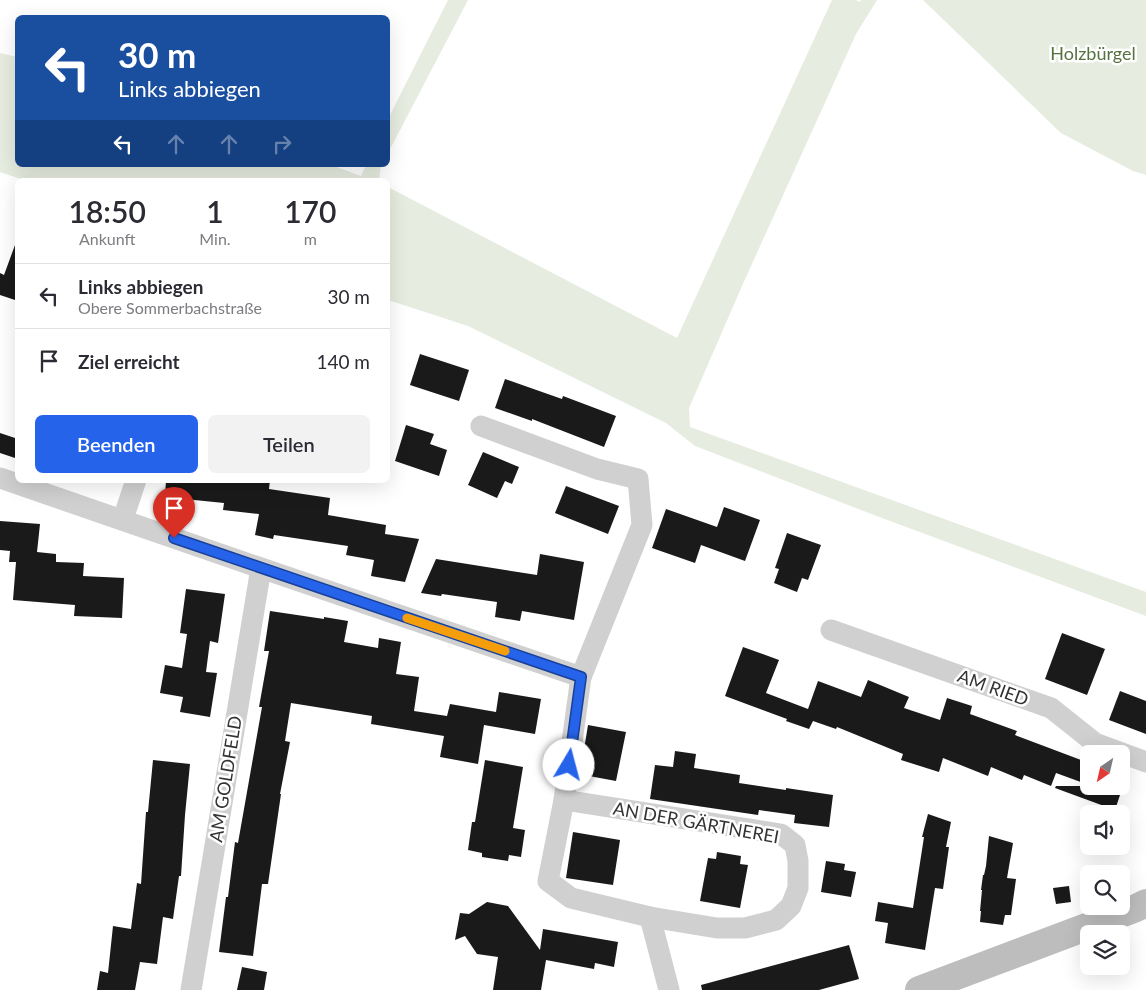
<!DOCTYPE html>
<html lang="de">
<meta charset="utf-8">
<style>
body{margin:0;font-family:Lato,sans-serif;background:#f2f2f3;color:#2b2b33;height:100vh;display:flex;flex-direction:column;font-size:19px;white-space:nowrap}
*{box-sizing:border-box;margin:0}
p{font-size:16px;color:#7c7c81}
.icon{flex:none;width:28px;height:28px;fill:none;stroke:currentColor;stroke-width:2;stroke-linecap:round;stroke-linejoin:round}
.map{position:relative;flex:1;overflow:hidden}
.drawer{position:absolute;left:15px;top:178px;width:375px;height:305px;display:flex;flex-direction:column;background:#fff;border-radius:8px;box-shadow:0 5px 20px #0002}
.drawer>*{flex:none}
.banner{position:absolute;left:15px;top:15px;width:375px;height:152px;border-radius:8px;box-shadow:0 5px 20px #0002;background:#1a4fa0;color:#fff;overflow:hidden}
.needle{width:32px;rotate:214deg}
.buttons{position:absolute;left:1080px;top:745px;display:grid;gap:10px}
.buttons a{display:grid;place-items:center;width:50px;height:50px;border-radius:8px;background:#fff;box-shadow:0 5px 20px #0002;font-size:25px}
.pin{position:absolute;display:grid;place-items:center;width:42px;height:42px;color:#fff;margin:-51px -21px;border-radius:50% 50% 50% 0;rotate:-45deg;box-shadow:0 0 5px #0007}
.pin .icon{rotate:45deg}
.me{position:absolute;width:55px;margin:-28px;rotate:8deg;stroke-linejoin:round;filter:drop-shadow(0 0 4px #0008)}
.turn{display:flex;align-items:center;gap:18px;height:105px;padding:0 20px;font-size:22px}
.turn .icon{width:65px;height:65px;stroke-width:2.5}
.turn b{display:block;font-size:35px;line-height:42px}
.lanes{display:flex;align-items:center;height:48px;padding:0 20px;background:#0003;justify-content:center;gap:25px;direction:ltr}
.lanes .off{opacity:.35}
.eta{display:flex;justify-content:space-evenly;align-items:center;height:85px;text-align:center}
.eta b{font-size:30px;font-weight:600;line-height:35px}
.action{display:flex;gap:10px;margin-top:auto;padding:10px 20px}
.action a{flex:1;height:58px;border-radius:8px;background:#2563eb;color:#fff;font-size:20px;font-weight:600;line-height:58px;text-align:center}
.action a+a{background:#f2f2f3;color:#2b2b33}
ul{padding:0;list-style:none}
li{display:flex;align-items:center;gap:15px;height:65px;padding:0 20px;border-top:1px solid #e1e1e2}
li div{flex:1}
li b{display:block;font-size:19px}
li em{font-style:normal}
.map>svg:first-child{display:block}
.green{fill:#e6ecdf}
.building{fill:#1a1a1a}
.lines{fill:none;stroke-linecap:round;stroke-linejoin:round}
.street{stroke:#d0d0d0;stroke-width:21}
.secondary{stroke:#bdbdbd;stroke-width:28}
.route-casing{stroke:#184099;stroke-width:12}
.route{stroke:#2563eb;stroke-width:9}
.slow{stroke:#f59e0b;stroke-width:9}
.labels{text-anchor:middle;stroke-width:5;stroke-linejoin:round;paint-order:stroke}
.park-label{font-size:18px;fill:#56703f;stroke:#fff}
.street-label{font-size:18px;fill:#333;stroke:#fff}
</style>
<div class="map">
<svg width="1146" height="990" viewBox="0 0 1146 990">
<rect width="100%" height="100%" fill="#fff"/>
<g class="green">
<path d="M448 0H468L388 153V119Z"/>
<path d="M832 0H856L860 2 861 0H877L856 34 742 286 689 408 690 427 1146 592V616L874 515 695 446 666 423 468 326 388 300V187L677 338Z"/>
<path d="M923 0H1146V175L1133 171 1061 133Z"/>
<path d="M0 53 17 57 18 165H331L361 176 366 165H381L379 180H24L0 172Z"/>
</g>
<g class="building">
<path d="M15 245H18V301L0 295V273L4 275Z"/>
<path d="M420 354 469 370 459 401 410 385Z"/>
<path d="M505 379 562 399 563 396 616 416 604 447 532 419V421L495 408Z"/>
<path d="M406 425 434 434 430 444 447 450 439 476 395 461Z"/>
<path d="M0 433 18 439V459L0 453Z"/>
<path d="M483 452 519 467 512 484 505 481 497 498 468 485Z"/>
<path d="M166 480H270L269 489 330 498 328 515 386 525 385 534 419 539 405 582 371 576 374 560 346 555 348 546 274 535 273 539 255 535 259 514 223 510 224 503 165 497Z"/>
<path d="M566 486 619 506 608 534 555 513Z"/>
<path d="M724 507 760 520 745 561 701 545 695 563 652 548 666 509 717 527Z"/>
<path d="M0 521 40 524 37 552 56 554V562L84 563 83 576 124 578 122 618 74 616 75 605 13 600 16 562H9L10 551 0 550Z"/>
<path d="M787 533 821 545 808 580 802 578 797 592 774 583 779 569 775 568Z"/>
<path d="M540 554 584 562 574 620 522 611 520 621 495 617 497 602 442 594 441 596 421 593 436 559 537 575Z"/>
<path d="M186 589 225 594 218 643 210 641 206 672 217 673 210 717 180 712 183 697 160 693 165 665 182 668 187 634 180 633Z"/>
<path d="M270 611 324 619V617L348 621 344 642 378 648 379 638 401 642 396 674 419 677 414 711 447 716 450 704 496 712 499 692 541 699 535 734 484 725 478 764 440 757 444 736 371 724 372 716 291 703 285 741 290 742 280 794H281L268 884H262L253 956 219 952 226 897H228L235 842 238 843 262 707H259L269 651H264Z"/>
<path d="M1062 633 1105 649 1087 695 1045 679Z"/>
<path d="M743 647 779 660 766 693 808 709 818 681 861 697 868 680 909 697 904 708 940 720 947 698 972 706 970 714 1017 731 1015 735 1089 763V785L1056 773 1051 786 1024 775 1022 780 991 767 988 776 943 758 939 772 901 760 903 754 837 727 836 729 813 721 809 729 786 721 787 719 725 696Z"/>
<path d="M1120 691 1146 701V734L1109 720Z"/>
<path d="M588 725 626 732 616 781 589 776 591 764 582 762Z"/>
<path d="M675 751 696 754 694 768 740 775 739 783 786 790V788L833 795 829 827 794 823 795 815 759 810 758 815 650 799 655 765 673 767Z"/>
<path d="M153 760 190 764 185 815 181 876H179L173 919 163 917 157 964 140 962 135 990H97L100 971 108 973 113 926 131 929 137 883 141 884 146 812H148Z"/>
<path d="M485 760 523 767 513 828 525 830 521 857 509 855 508 861 482 857V853L468 850 472 822H475Z"/>
<path d="M1056 786H1123L1115 810 1055 788Z"/>
<path d="M928 814 951 822 946 847H949L943 889 935 888 925 950 885 943 888 923 875 921 878 902 913 908 924 837H922Z"/>
<path d="M573 832 620 840 613 885 566 878Z"/>
<path d="M989 836 1013 843 1007 878 1016 879 1011 915H1005L1003 925 980 922 981 911H980L982 890H981L983 875H984L986 866Z"/>
<path d="M717 852 741 856 740 864 748 865 740 908 700 901 708 858 716 859Z"/>
<path d="M826 861 845 864 844 870 856 872 851 897 821 892Z"/>
<path d="M1069 886 1071 902 1056 904 1053 888Z"/>
<path d="M487 902 508 906 540 950 543 929 618 942 614 967 595 963 594 969 546 960 541 990H493L498 957 477 954 465 936 455 940 460 913 469 914Z"/>
<path d="M849 945 859 979 819 990H702L701 985Z"/>
<path d="M242 967 267 972 264 990H237Z"/>
</g>
<g class="lines">
<g class="street">
<path d="M0 478 261 568 581 677 642 525 638 479 597 469 481 426"/>
<path d="M123 519 136 480"/>
<path d="M831 630 1051 708 1095 743 1146 762"/>
<path d="M564 800 781 834 795 845 798 861V888L791 906 776 920 745 928H717L650 917 571 898 548 881Z"/>
<path d="M564 800 581 677"/>
<path d="M650 917 669 990"/>
<path d="M191 990 261 568"/>
</g>
<path class="secondary" d="M919 990 1134 909 1146 903"/>
</g>
<g class="lines">
<defs>
<path id="route" d="M174 538 581 677 569 765"/>
</defs>
<use href="#route" class="route-casing"/>
<use href="#route" class="route"/>
<path class="slow" d="M407 618 505 651"/>
</g>
<g class="labels">
<g class="park-label">
<text x="1093" y="60">Holzbürgel</text>
</g>
<g class="street-label">
<text transform="translate(993 688) rotate(20)" y="6">AM RIED</text>
<text transform="translate(226 779) rotate(-81)" y="6">AM GOLDFELD</text>
<text transform="translate(696 823) rotate(10)" y="6">AN DER GÄRTNEREI</text>
</g>
</g>
</svg>
<div class="buttons">
<a><svg class="needle" viewBox="-14 -14 28 28"><path d="M0-13l5 13h-10z" fill="#e53935"/><path d="M0 13l5-13h-10z" fill="#7c7c81"/></svg></a>
<a><svg class="icon" aria-label="sound" viewBox="0 0 24 24"><path d="M4 9h4l5-4v14l-5-4H4zM17 9q2 3 0 6"/></svg></a>
<a><svg class="icon" aria-label="search" viewBox="0 0 24 24"><circle cx="10" cy="10" r="6"/><path d="M15 15l6 6"/></svg></a>
<a><svg class="icon" aria-label="layers" viewBox="0 0 24 24"><path d="M12 4l9 5-9 5-9-5zM3 14l9 5 9-5"/></svg></a>
</div>
<div class="pin" style="left:174px;top:538px;background:#d93025"><svg class="icon" aria-label="arrive" viewBox="0 0 24 24"><path d="M6 21V4h12l-3 4 3 4H6"/></svg></div>
<svg class="me" style="left:569px;top:765px" viewBox="-20 -20 40 40"><circle r="19" fill="#fff"/><path d="M0-13L10 11 0 6-10 11z" fill="#2563eb"/></svg>
<div class="banner">
<div class="turn"><svg class="icon" aria-label="left" viewBox="0 0 24 24"><path d="M17 20v-9H6M10 6l-5 5 5 5"/></svg><div><b>30 m</b>Links abbiegen</div></div>
<div class="lanes"><svg class="icon" aria-label="left" viewBox="0 0 24 24"><path d="M17 20v-9H6M10 6l-5 5 5 5"/></svg><svg class="icon off" aria-label="ahead" viewBox="0 0 24 24"><path d="M12 20V5M6 11l6-6 6 6"/></svg><svg class="icon off" aria-label="ahead" viewBox="0 0 24 24"><path d="M12 20V5M6 11l6-6 6 6"/></svg><svg class="icon off" aria-label="right" viewBox="0 0 24 24"><path d="M7 20v-9h11M14 6l5 5-5 5"/></svg></div>
</div>
<section class="drawer">
<div class="eta">
<div><b>18:50</b><p>Ankunft</p></div>
<div><b>1</b><p>Min.</p></div>
<div><b>170</b><p>m</p></div>
</div>
<ul>
<li><svg class="icon" aria-label="left" viewBox="0 0 24 24"><path d="M17 20v-9H6M10 6l-5 5 5 5"/></svg><div><b>Links abbiegen</b><p>Obere Sommerbachstraße</p></div><em>30 m</em></li>
<li><svg class="icon" aria-label="arrive" viewBox="0 0 24 24"><path d="M6 21V4h12l-3 4 3 4H6"/></svg><div><b>Ziel erreicht</b></div><em>140 m</em></li>
</ul>
<div class="action"><a>Beenden</a><a>Teilen</a></div>
</section>
</div>
